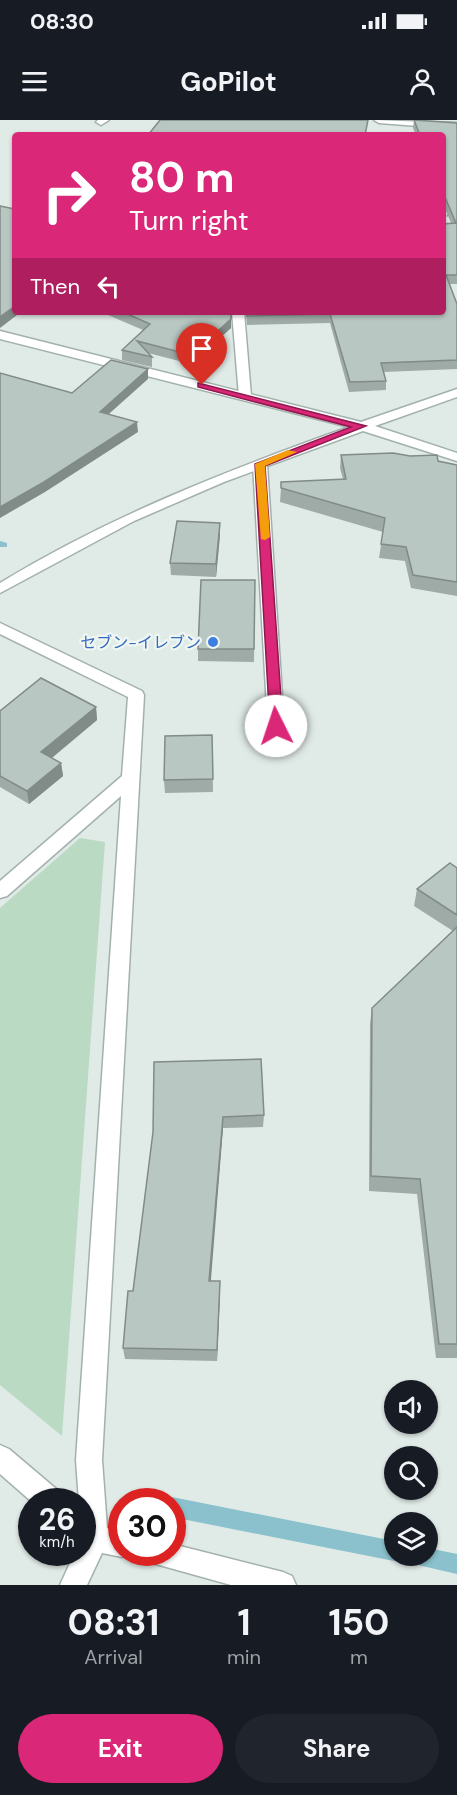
<!DOCTYPE html>
<meta charset="utf-8">
<style>
body{margin:0;font-family:"DM Sans","Noto Sans JP",sans-serif;background:#20242c;color:#f1f3f6;height:100vh;display:flex;flex-direction:column;font-size:22px;white-space:nowrap}
*{box-sizing:border-box;margin:0}
p{font-size:20px;color:#9ea1a6}
.icon{flex:none;width:33px;height:33px;fill:none;stroke:currentColor;stroke-width:2;stroke-linecap:round;stroke-linejoin:round}
.map{position:relative;height:1465px;overflow:hidden}
.panel{display:flex;flex-direction:column;background:#171b24;flex:1}
.panel>*{flex:none}
.top-card{position:absolute;left:12px;top:12px;width:434px;height:183px;border-radius:6px;box-shadow:0 2px 4px #0004;background:#db2777;color:#fff;overflow:hidden}
.buttons{position:absolute;left:384px;top:1260px;display:grid;gap:12px}
.buttons a{display:grid;place-items:center;width:54px;height:54px;border-radius:50%;background:#171b24;box-shadow:0 2px 4px #0004;font-size:30px}
.speed{position:absolute;left:18px;top:1368px;display:flex;gap:12px;font-size:30px;font-weight:700;text-align:center}
.speed>*{display:grid;place-content:center;width:78px;height:78px;border-radius:50%;background:#171b24;box-shadow:0 2px 4px #0004;line-height:1}
.speed small{font-size:15px;font-weight:400}
.speed .limit{border:9px solid #d22;background:#fff;color:#111}
.pin{position:absolute;display:grid;place-items:center;width:51px;height:51px;color:#fff;margin:-62px -26px;border-radius:50% 50% 50% 0;rotate:-45deg;box-shadow:0 0 6px #0007}
.pin .icon{rotate:45deg}
.me{position:absolute;width:66px;margin:-33px;rotate:356deg;stroke-linejoin:round;filter:drop-shadow(0 0 4px #0008)}
.turn{display:flex;align-items:center;gap:21px;height:126px;padding:0 18px;font-size:27px}
.turn .icon{width:78px;height:78px;stroke-width:2.5}
.turn b{display:block;font-size:42px;line-height:51px}
.then{display:flex;align-items:center;height:57px;padding:0 18px;background:#0003;gap:12px;font-size:22px}
.eta{display:flex;justify-content:space-evenly;align-items:center;height:102px;text-align:center}
.eta b{font-size:36px;font-weight:700;line-height:42px}
.button{display:flex;gap:12px;margin-top:auto;padding:12px 18px}
.button a{flex:1;height:69px;border-radius:36px;background:#db2777;color:#fff;font-size:24px;font-weight:700;line-height:69px;text-align:center}
.button a+a{background:#20242c;color:#f1f3f6}
.status{display:flex;justify-content:space-between;align-items:center;height:42px;padding:0 30px;background:#171b24;direction:ltr}
.status svg{height:16px;fill:currentColor}
header{display:flex;justify-content:space-between;align-items:center;height:78px;padding:0 18px;background:#171b24;font-size:27px;font-weight:700}
.map>svg:first-child{display:block}
.green{fill:#badac3}
.lines{fill:none;stroke-linecap:round;stroke-linejoin:round}
.stream{fill:#8ac1cc;fill-rule:evenodd}
.minor-casing{stroke:#a3b1ad;stroke-width:3}
.tertiary-casing{stroke:#a3b1ad;stroke-width:3}
.path{stroke:#82ac9f;stroke-width:2;stroke-dasharray:1.5 3;stroke-linecap:butt}
.minor{fill:#fff;fill-rule:evenodd}
.tertiary{fill:#fff;fill-rule:evenodd}
.wall{fill:#9eaba6}
.shaded-wall{fill:#818b87}
.building{fill:#b8c7c1;stroke:#818b87;stroke-width:1.5}
.route{fill:#db2777;stroke:#8e194d;stroke-width:1.5}
.slow{fill:#f59e0b}
.shop-dot{fill:#3f7fe0;stroke:#f0f7f3;stroke-width:2}
.labels{text-anchor:middle;stroke-width:4.5;stroke-linejoin:round;paint-order:stroke}
.shop-label{font-size:16px;fill:#366cbe;stroke:#f0f7f3;text-anchor:end}
</style>
<div class="status"><b>08:30</b><svg viewBox="0 0 49 12"><path d="M0 12V9h3v3zM5 12V6h3v6zM10 12V3h3v9zM15 12V0h3v12zM26 1h20v11H26zM47 4h2v5h-2z"/></svg></div>
<header><svg class="icon" aria-label="menu" viewBox="0 0 24 24"><path d="M4 6h16M4 12h16M4 18h16"/></svg>GoPilot<svg class="icon" aria-label="person" viewBox="0 0 24 24"><circle cx="12" cy="8" r="4"/><path d="M4 21q1-7 8-7t8 7"/></svg></header>
<div class="map">
<svg width="457" height="1465" viewBox="0 0 457 1465">
<rect width="100%" height="100%" fill="#e0eae6"/>
<path class="green" d="M80 718 105 722 62 1316 0 1265V788Z"/>
<g class="lines">
<g class="stream">
<path d="M0 421 7 423V427H0Z"/>
<path d="M172 1377 394 1421V1436H402L394 1441 172 1397V1382H165Z"/>
<path d="M428 1428 457 1434V1454L409 1443 406 1436H428Z"/>
</g>
<defs>
<g id="minor">
<path d="M98 0H109L101 5 96 2Z"/>
<path d="M374 0 457 3V9L379 3Z"/>
<path d="M232 192H244L251 276 245 280 239 276Z"/>
<path d="M260 340 267 344 284 606 282 610H270L268 606 253 344Z"/>
<path d="M0 503 142 571 144 575 102 1340 107 1408 122 1411V1432H132L122 1437 102 1433 87 1465H60L75 1432H82V1382H79L76 1340 121 676 7 776 0 778V761L122 656 128 577 0 514Z"/>
<path d="M0 1325 9 1329 61 1373 65 1382H32L0 1354Z"/>
<path d="M172 1424 283 1452 292 1456 296 1465H231L145 1441 141 1432H172Z"/>
</g>
<path id="tertiary" d="M0 211 361 302 457 269V277L375 306 457 333V341L363 311 224 362 134 401 0 473V463C110 396 228 350 349 307L0 219Z"/>
</defs>
<use href="#minor" class="minor-casing"/>
<use href="#tertiary" class="tertiary-casing"/>
<path class="path" d="M442 96 457 95"/>
<use href="#minor" class="minor"/>
<use href="#tertiary" class="tertiary"/>
</g>
<g class="wall">
<path d="M414 0 457 3V164H450L457 184V249L384 252 386 261V270L349 272 330 203 247 205 246 192H442L451 103 442 81V15H416L413 8Z"/>
<path d="M101 192H231V208L191 244 148 233 152 237V247L122 240V230L143 210Z"/>
<path d="M341 335 438 341 457 345V476L411 468 405 441 379 438 383 412 280 382 281 368 343 359 340 348Z"/>
<path d="M220 403V415L216 457 171 455 170 443Z"/>
<path d="M255 460 254 542 198 541V529Z"/>
<path d="M96 587 97 600 52 638 61 643 63 656 29 684 0 667V591Z"/>
<path d="M212 615 213 672 165 673 164 660Z"/>
<path d="M457 748V1238H436L417 1074 369 1071 370 904 372 888 453 811 414 786 417 769Z"/>
<path d="M154 942 264 995 263 1007 223 1008 210 1161 220 1172 217 1241 125 1239 123 1228 133 1171 153 1012Z"/>
</g>
<g class="shaded-wall">
<path d="M15 186V192H21L0 208V197Z"/>
<path d="M231 199V208L191 244V235Z"/>
<path d="M148 249V259L101 301 100 292Z"/>
<path d="M137 302 138 312 45 372 0 398V387Z"/>
<path d="M220 403V415L216 457V444Z"/>
<path d="M96 587 97 600 43 645 41 632Z"/>
<path d="M61 643 63 656 29 684 27 671Z"/>
<path d="M223 997V1008L210 1172 209 1161Z"/>
<path d="M220 1161V1172L217 1241V1230Z"/>
</g>
<g class="building">
<path d="M160 0H368L365 15H148Z"/>
<path d="M414 0 457 3V155H446L457 184V240L381 243 386 261 350 262 330 194 247 196V192H442V104L456 103 442 70V15H420Z"/>
<path d="M0 86 15 89V186L0 197Z"/>
<path d="M123 192H231V199L191 235 137 221 152 237 122 230 150 204Z"/>
<path d="M111 240 148 249 100 292 137 302 44 362 0 387V253L72 273Z"/>
<path d="M393 333 410 336 437 335 438 341 457 345V462L413 455 406 427 381 424 385 398 281 368V362L346 359 341 335Z"/>
<path d="M177 401 220 403 216 444 170 443Z"/>
<path d="M201 460H255L254 529H198Z"/>
<path d="M41 558 96 587 41 632 61 643 27 671 0 656V591Z"/>
<path d="M212 615 213 659 164 660 165 616Z"/>
<path d="M450 743 457 748V795L417 769Z"/>
<path d="M457 807V1224H439L420 1059 371 1056 372 888Z"/>
<path d="M261 939 264 995 223 997 209 1161H220L217 1230 123 1228 128 1171H133L153 1012 154 942Z"/>
</g>
<path class="route" d="M198 263 366 306 265 346 283 606 276 610 270 606 255 344 351 307 198 267Z"/>
<path class="slow" d="M288 330 297 332 265 346 270 417 265 420 261 419 255 344Z"/>
<circle class="shop-dot" cx="213" cy="522" r="6"/>
<g class="labels">
<g class="shop-label">
<text x="201" y="528">セブン-イレブン</text>
</g>
</g>
</svg>
<div class="buttons">
<a><svg class="icon" aria-label="sound" viewBox="0 0 24 24"><path d="M4 9h4l5-4v14l-5-4H4zM17 9q2 3 0 6"/></svg></a>
<a><svg class="icon" aria-label="search" viewBox="0 0 24 24"><circle cx="10" cy="10" r="6"/><path d="M15 15l6 6"/></svg></a>
<a><svg class="icon" aria-label="layers" viewBox="0 0 24 24"><path d="M12 4l9 5-9 5-9-5zM3 14l9 5 9-5"/></svg></a>
</div>
<div class="speed"><div>26<small>km/h</small></div><div class="limit">30</div></div>
<div class="pin" style="left:202px;top:265px;background:#d93025"><svg class="icon" aria-label="arrive" viewBox="0 0 24 24"><path d="M6 21V4h12l-3 4 3 4H6"/></svg></div>
<svg class="me" style="left:276px;top:606px" viewBox="-20 -20 40 40"><circle r="19" fill="#fff"/><path d="M0-13L10 11 0 6-10 11z" fill="#db2777"/></svg>
<div class="top-card">
<div class="turn"><svg class="icon" aria-label="right" viewBox="0 0 24 24"><path d="M7 20v-9h11M14 6l5 5-5 5"/></svg><div><b>80 m</b>Turn right</div></div>
<div class="then">Then<svg class="icon" aria-label="left" viewBox="0 0 24 24"><path d="M17 20v-9H6M10 6l-5 5 5 5"/></svg></div>
</div>
</div>
<section class="panel">
<div class="eta">
<div><b>08:31</b><p>Arrival</p></div>
<div><b>1</b><p>min</p></div>
<div><b>150</b><p>m</p></div>
</div>
<div class="button"><a>Exit</a><a>Share</a></div>
</section>
